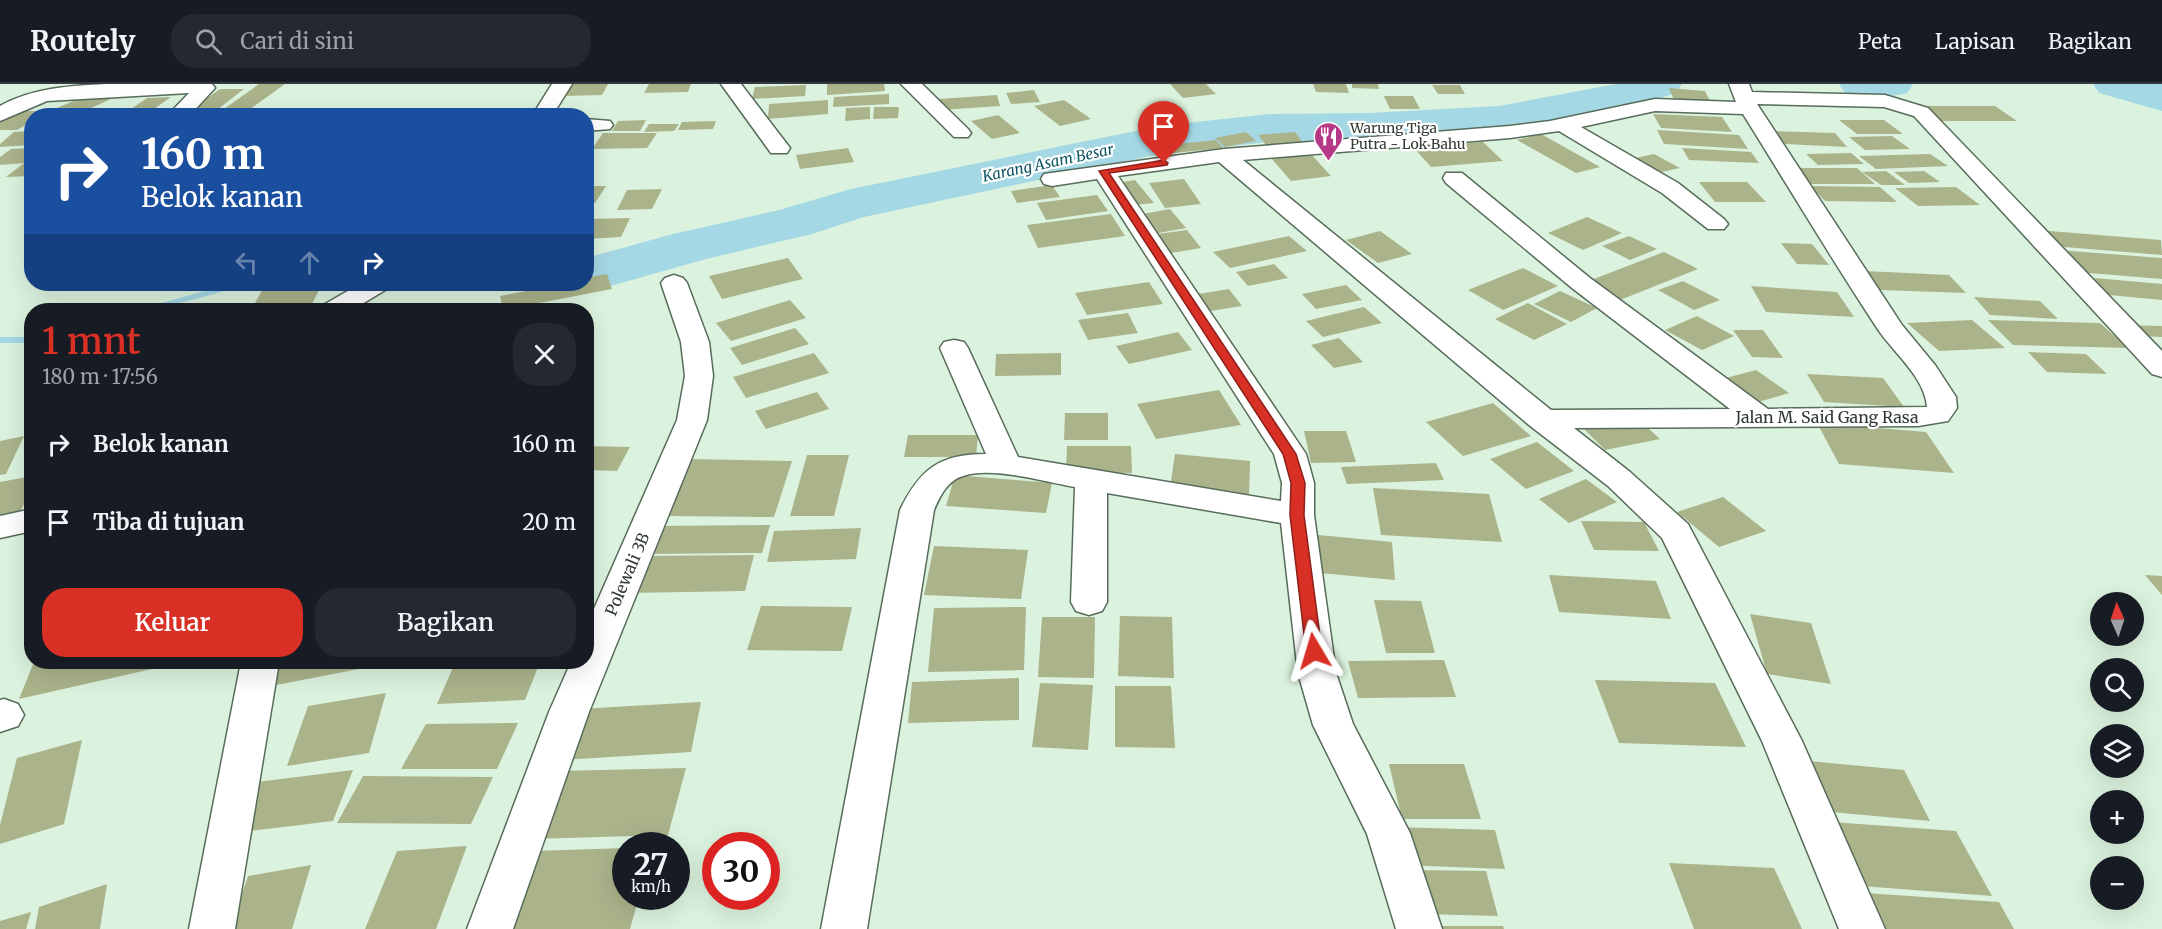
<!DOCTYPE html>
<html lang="id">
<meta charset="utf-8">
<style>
body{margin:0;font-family:Merriweather,serif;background:#242831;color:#f1f3f6;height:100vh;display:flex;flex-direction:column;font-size:22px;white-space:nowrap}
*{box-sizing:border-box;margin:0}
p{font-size:20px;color:#9ea1a6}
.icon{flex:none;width:33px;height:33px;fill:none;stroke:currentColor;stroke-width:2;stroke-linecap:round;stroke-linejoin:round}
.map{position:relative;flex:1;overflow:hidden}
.details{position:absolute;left:24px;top:219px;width:570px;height:366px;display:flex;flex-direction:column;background:#171b24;border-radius:24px;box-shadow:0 6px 24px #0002}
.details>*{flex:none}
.banner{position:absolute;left:24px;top:24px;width:570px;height:183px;border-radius:24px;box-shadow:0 6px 24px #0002;background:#1a4fa0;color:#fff;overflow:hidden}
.needle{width:39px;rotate:357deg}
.fabs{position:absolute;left:2090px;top:508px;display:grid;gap:12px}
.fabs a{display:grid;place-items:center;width:54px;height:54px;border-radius:50%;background:#171b24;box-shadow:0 6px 24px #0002;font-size:30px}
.speed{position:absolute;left:612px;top:748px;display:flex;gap:12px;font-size:30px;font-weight:700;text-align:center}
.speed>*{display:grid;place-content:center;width:78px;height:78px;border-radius:50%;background:#171b24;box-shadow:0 6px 24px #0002;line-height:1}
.speed small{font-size:15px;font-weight:400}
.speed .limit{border:9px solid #d22;background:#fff;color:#111}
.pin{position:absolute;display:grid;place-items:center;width:51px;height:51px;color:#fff;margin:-62px -26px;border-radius:50% 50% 50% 0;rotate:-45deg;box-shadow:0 0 6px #0007}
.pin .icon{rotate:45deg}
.me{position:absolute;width:66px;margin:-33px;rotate:353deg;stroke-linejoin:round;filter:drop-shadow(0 0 4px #0008)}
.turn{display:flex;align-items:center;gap:21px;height:126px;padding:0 18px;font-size:27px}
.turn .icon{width:78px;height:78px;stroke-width:2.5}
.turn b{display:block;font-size:42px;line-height:51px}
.lanes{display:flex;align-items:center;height:57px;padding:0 18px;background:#0003;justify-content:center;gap:30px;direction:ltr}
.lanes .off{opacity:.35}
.round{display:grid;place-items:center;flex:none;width:63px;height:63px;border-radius:24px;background:#242831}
.overview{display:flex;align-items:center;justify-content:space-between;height:102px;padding:0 18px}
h1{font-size:36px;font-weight:600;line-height:45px;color:#d93025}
.primary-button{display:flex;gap:12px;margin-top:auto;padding:12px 18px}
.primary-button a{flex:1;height:69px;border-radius:24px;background:#d93025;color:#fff;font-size:24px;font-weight:600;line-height:69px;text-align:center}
.primary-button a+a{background:#242831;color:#f1f3f6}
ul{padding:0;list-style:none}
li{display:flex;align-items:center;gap:18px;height:78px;padding:0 18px}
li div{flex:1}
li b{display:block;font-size:22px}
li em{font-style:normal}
header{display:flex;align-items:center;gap:36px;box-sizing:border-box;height:84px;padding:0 30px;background:#171b24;border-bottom:2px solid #363941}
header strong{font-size:28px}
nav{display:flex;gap:33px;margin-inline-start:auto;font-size:21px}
.search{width:420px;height:54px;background:#242831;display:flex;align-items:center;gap:15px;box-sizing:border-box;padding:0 21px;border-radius:24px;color:#9ea1a6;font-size:22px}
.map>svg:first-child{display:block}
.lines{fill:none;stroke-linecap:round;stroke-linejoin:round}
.stream{fill:#a5d8e5;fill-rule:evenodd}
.river{fill:#a5d8e5;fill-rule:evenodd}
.building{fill:#abb38b}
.street-casing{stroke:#576c5a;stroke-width:3}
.street{fill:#fff;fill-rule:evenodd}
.route{fill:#d93025;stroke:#8d1f18;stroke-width:1.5}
.labels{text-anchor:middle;stroke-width:4.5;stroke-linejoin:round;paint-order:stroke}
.far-poi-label{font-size:14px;fill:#313a32;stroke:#fff;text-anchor:start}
.far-water-label{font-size:15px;font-style:italic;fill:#0e5664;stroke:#fff}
.street-label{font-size:16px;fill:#313a32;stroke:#fff}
</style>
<header>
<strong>Routely</strong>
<div class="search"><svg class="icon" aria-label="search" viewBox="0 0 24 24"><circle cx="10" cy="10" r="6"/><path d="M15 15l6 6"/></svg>Cari di sini</div>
<nav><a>Peta</a><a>Lapisan</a><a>Bagikan</a></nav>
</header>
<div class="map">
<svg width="2162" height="845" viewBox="0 0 2162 845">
<rect width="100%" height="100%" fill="#dbf3de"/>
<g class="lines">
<g class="stream">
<path d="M231 200H245L243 202 155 226H141L143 224Z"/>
<rect x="0" y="253" width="32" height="6"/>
</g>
<g class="river">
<path d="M1616 0H1682L1676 9 1622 26 1499 50 1370 57 1269 58 1160 70 864 133 812 150 706 175 586 209 566 204 563 200H586V174L673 150 779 126 851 105 1160 42 1269 30 1370 29 1499 22Z"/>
<path d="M1839 0H1913L1907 9C1886 14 1866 14 1845 9Z"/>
<path d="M2093 0H2162V27L2099 9Z"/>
</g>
</g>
<g class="building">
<path d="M259 0H285L250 25H224Z"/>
<path d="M569 0H608L602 11 561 12Z"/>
<path d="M649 0H691L688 8 644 9Z"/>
<path d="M827 0H884L885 7 827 11Z"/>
<path d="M1170 0H1206L1216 10 1183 14Z"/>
<path d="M1313 0H1346L1349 9 1316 8Z"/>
<path d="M1352 0H1378L1379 5 1352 4Z"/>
<path d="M806 1 805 12 752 15 755 3Z"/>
<path d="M1432 1H1460L1465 10H1438Z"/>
<path d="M1669 4 1705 7 1711 19 1674 16Z"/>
<path d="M220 5H244L218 25H192Z"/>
<path d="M1034 6 1040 18 1011 20 1006 9Z"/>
<path d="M889 10V20L833 23 834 13Z"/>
<path d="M997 11 1000 22 941 26 939 15Z"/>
<path d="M86 12 111 15 78 30 52 26Z"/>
<path d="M1384 12H1413L1420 25H1390Z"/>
<path d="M171 13 144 32H121L147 14Z"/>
<path d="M828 16V30L768 35 769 20Z"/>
<path d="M1064 16 1091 35 1060 42 1034 22Z"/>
<path d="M1921 22H1995L2017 37H1941Z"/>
<path d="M870 23V35L845 37 846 24Z"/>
<path d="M874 23H899L898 34 873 35Z"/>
<path d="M12 27H47L40 32H32V37L17 46H0V35Z"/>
<path d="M1653 30 1722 33 1732 48 1661 44Z"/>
<path d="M998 31 1020 49 992 55 971 37Z"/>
<path d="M646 36 640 47H612L618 37Z"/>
<path d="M1839 36H1884L1903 50H1857Z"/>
<path d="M716 37 713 45 678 46 682 38Z"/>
<path d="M649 40H679L674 47 644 48Z"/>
<path d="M1657 46 1739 51 1748 65 1664 60Z"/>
<path d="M32 47V61L0 63V60L14 48Z"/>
<path d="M1774 47 1835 49 1847 63 1785 60Z"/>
<path d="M1246 48 1256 57 1225 63 1215 54Z"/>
<path d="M1295 48 1303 59 1266 61 1258 51Z"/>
<path d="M603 49H657L647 64 592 65Z"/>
<path d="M1541 50 1600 83 1576 89 1517 56Z"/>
<path d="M1892 52 1910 65 1865 66 1849 53Z"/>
<path d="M1216 56 1223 64 1174 69 1168 61Z"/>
<path d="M1483 58 1503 77 1431 83 1413 63Z"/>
<path d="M32 64V73L24 79H32V92L6 93 24 79 0 81V73L11 65Z"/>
<path d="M848 64 854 78 800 85 796 71Z"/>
<path d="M1682 64 1751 68 1759 79 1689 76Z"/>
<path d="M1851 69 1864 80 1818 81 1806 70Z"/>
<path d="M1311 70 1331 92 1291 97 1272 75Z"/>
<path d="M1654 70 1680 84 1652 90 1627 76Z"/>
<path d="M1930 70 1948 82 1876 85 1859 72Z"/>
<path d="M1793 84H1857L1875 100H1810Z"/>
<path d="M1886 87 1905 101H1881L1862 88Z"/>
<path d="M1924 87 1940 98 1909 99 1894 88Z"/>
<path d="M1184 95 1201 120 1165 124 1149 99Z"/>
<path d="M1135 96 1154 119 1135 121 1117 99Z"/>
<path d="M1699 98H1747L1766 118H1715Z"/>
<path d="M1052 101 1060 113 1017 119 1011 107Z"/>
<path d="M586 102H606L595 119H586Z"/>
<path d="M1810 102 1880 103 1897 118 1825 117Z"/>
<path d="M1956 103 1980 121 1918 122 1895 104Z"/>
<path d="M662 105 652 125 617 126 627 106Z"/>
<path d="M1097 111 1108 127 1046 136 1037 119Z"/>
<path d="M1170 125 1186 144 1153 150 1137 131Z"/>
<path d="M1111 130 1125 152 1038 164 1027 141Z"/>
<path d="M1587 133 1622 149 1583 166 1548 149Z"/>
<path d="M630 134 621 153 586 155V135Z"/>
<path d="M1187 146 1201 164 1171 169 1157 150Z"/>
<path d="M2037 146 2161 156 2162 171 2052 162Z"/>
<path d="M1380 147 1412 170 1378 179 1346 156Z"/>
<path d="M1289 152 1307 167 1230 184 1213 168Z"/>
<path d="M1629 152 1657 165 1630 176 1602 162Z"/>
<path d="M1781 159 1812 160 1829 181 1797 180Z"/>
<path d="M2057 166 2162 174V195L2077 188Z"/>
<path d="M1664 168 1698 185 1620 216 1586 198Z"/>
<path d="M788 174 803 195 722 215 709 192Z"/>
<path d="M1274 180 1288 194 1248 202 1236 188Z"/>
<path d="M1523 184 1558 202 1503 226 1468 206Z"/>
<path d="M1865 187 1949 191 1966 209 1880 206Z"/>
<path d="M607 190 612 205 503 226 500 212 562 200H586V194Z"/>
<path d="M2094 194 2162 200V216L2109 211Z"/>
<path d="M1683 197 1720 216 1694 226 1658 206Z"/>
<path d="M1149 198 1163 220 1087 231 1075 209Z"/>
<path d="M322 200 312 220 251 226 265 201Z"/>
<path d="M1346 201 1362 216 1316 225 1302 210Z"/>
<path d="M1751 202 1837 208 1854 233 1766 228Z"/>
<path d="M1229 205 1242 222 1198 229 1186 212Z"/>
<path d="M1560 207 1597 224 1571 238 1534 220Z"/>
<path d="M1974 213 2040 217 2058 235 1990 231Z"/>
<path d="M790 216 806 234 731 257 716 239Z"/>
<path d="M1528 219 1567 240 1534 256 1495 235Z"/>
<path d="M1364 223 1382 239 1323 253 1306 237Z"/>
<path d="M1128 229 1138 249 1088 256 1078 236Z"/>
<path d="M1697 232 1734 252 1702 266 1665 246Z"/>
<path d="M1972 236 2005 264 1939 267 1907 239Z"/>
<path d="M1988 236 2100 239 2128 264 2013 261Z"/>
<path d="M2125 241 2162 242V253L2139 252Z"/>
<path d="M795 244 809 260 742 281 730 264Z"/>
<path d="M1733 246H1763L1783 274 1752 273Z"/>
<path d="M1178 248 1192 266 1129 280 1116 262Z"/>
<path d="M1339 254 1363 278 1334 284 1311 261Z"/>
<path d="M2028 268 2086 270 2107 290 2047 288Z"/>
<path d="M814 269 829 289 746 314 733 293Z"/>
<path d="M1061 269V291L995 292 996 270Z"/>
<path d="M1756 286 1789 309 1755 319 1722 295Z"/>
<path d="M1807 290 1883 294 1904 323 1824 318Z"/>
<path d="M1219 306 1241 341 1156 355 1137 320Z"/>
<path d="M817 308 829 325 766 345 755 327Z"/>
<path d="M1493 319 1531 352 1463 372 1426 338Z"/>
<path d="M1065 329H1108V356H1064Z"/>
<path d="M1637 334 1660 355 1605 366 1584 345Z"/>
<path d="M1817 339 1926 348 1954 389 1839 380Z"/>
<path d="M1304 347H1346L1356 378 1311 379Z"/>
<path d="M908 351H978L976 373H904Z"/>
<path d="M24 352 6 390 0 391V357Z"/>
<path d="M1537 358 1574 387 1526 405 1490 375Z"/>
<path d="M586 362 630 363 617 387 586 386Z"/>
<path d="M1067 362H1131L1132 389 1066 388Z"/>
<path d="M1175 370 1250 377 1249 411 1170 404Z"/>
<path d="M807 371H849L834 432H790Z"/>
<path d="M692 375 792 377 774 433 667 432Z"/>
<path d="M1436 379 1444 396 1347 400 1341 383Z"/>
<path d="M955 391 1052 399 1046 429 946 422Z"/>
<path d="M32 392V404L19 430 0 433V398Z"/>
<path d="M1586 395 1617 418 1569 439 1539 415Z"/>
<path d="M1373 404 1489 410 1502 458 1381 451Z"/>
<path d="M1723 413 1766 447 1719 463 1677 428Z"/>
<path d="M1581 437 1644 438 1659 467 1594 466Z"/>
<path d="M770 441 762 469 642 470 653 442Z"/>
<path d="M861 444 856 475 767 478 774 447Z"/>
<path d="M1308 450 1392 458 1395 496 1309 488Z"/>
<path d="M934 462 1028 466 1021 515 924 511Z"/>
<path d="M754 471 745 507 627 509 641 472Z"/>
<path d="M1549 491 1656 497 1671 535 1559 528Z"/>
<path d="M2145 491 2162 492V511Z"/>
<path d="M1374 516 1421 517 1435 569H1386Z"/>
<path d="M761 522 852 523 842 567 747 566Z"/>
<path d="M1026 523 1024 586 928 588 934 524Z"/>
<path d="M1750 530 1811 539 1831 600 1767 590Z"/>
<path d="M1120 532 1172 533 1174 594 1118 592Z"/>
<path d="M1042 533H1095L1094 594 1038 593Z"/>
<path d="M1444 576 1456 613 1358 614 1348 577Z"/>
<path d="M34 578H183L19 615Z"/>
<path d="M274 578H390V579L266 603Z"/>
<path d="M540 578 525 616 437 620 455 579Z"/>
<path d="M1019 594V636L908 639 912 598Z"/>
<path d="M1595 596 1715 599 1746 663 1619 659Z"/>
<path d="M1040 599 1093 601 1088 666 1032 663Z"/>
<path d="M1115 602H1171L1175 664 1115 663Z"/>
<path d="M386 609 369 669 287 682 308 622Z"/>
<path d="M701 618 691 668 562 676 578 625Z"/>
<path d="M518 639 497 685H401L426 640Z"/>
<path d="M82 656 64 740 0 760V741L17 674Z"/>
<path d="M1798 676 1904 686 1930 737 1820 727Z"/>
<path d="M1389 680H1464L1481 735H1402Z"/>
<path d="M686 684 668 751 532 755 558 687Z"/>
<path d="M353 686 333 737 234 749 257 698Z"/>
<path d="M363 692 493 693 471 740 337 739Z"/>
<path d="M1832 738 1956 747 1992 812 1861 802Z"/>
<path d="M1394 743 1495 746 1505 785 1401 781Z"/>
<path d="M467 762 436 845H365L397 767Z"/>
<path d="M626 764V813H639L630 845H505L533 767Z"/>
<path d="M1669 779 1774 784 1802 845H1694Z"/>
<path d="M311 781 292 845H230L248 792Z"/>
<path d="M1415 786 1486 787 1498 832 1423 830Z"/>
<path d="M107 800 100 845H35L39 823Z"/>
<path d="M1865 809 1999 818 2014 845H1882Z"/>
<path d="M31 828 26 845H0V837Z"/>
<path d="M1425 842H1503L1504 845H1426Z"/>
</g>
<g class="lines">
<defs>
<g id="street">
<path d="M105 0H212L215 4 189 32H167L189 9 47 17 0 37V22C32 4 69 2 105 0Z"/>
<path d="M552 0H572L552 32H532Z"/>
<path d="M721 0H741L790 64 787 69H771Z"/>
<path d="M901 0H922L968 45 971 49 968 53H954Z"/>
<path d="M1729 0H1749L1752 8 1885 11 1928 24 2162 267V293L2152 290 1914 32 1884 23 1757 20 1902 241 1935 281 1956 313 1957 324 1948 337 1918 342 1574 344 1630 388 1688 440 1802 657 1885 845H1839L1762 657 1662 454 1608 402 1529 341 1219 78 1118 92 1306 370 1314 399V431L1336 589 1353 640 1410 749 1442 845H1396L1367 750 1313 641 1298 589 1281 439 1107 409V518L1102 527 1089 531 1076 527 1071 518 1075 403C1045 398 992 382 963 392 947 397 940 412 934 426L867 845H821L900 426C920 385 939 370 986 370L940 264 944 258 954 256 964 258 968 264 1018 373 1281 417 1282 399 1274 370 1097 95 1052 102 1044 100 1041 95 1044 90 1224 65 1510 42 1550 37 1655 15 1736 18ZM1655 27 1743 30C1788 102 1832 176 1879 247 1895 270 1925 294 1927 323L1768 325 1590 194 1462 89H1446L1443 94 1446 99 1572 204 1730 325 1551 326 1243 76 1510 54 1559 47 1662 109 1708 145H1724L1728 140 1724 135 1678 99 1581 43Z"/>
<path d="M586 35 610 37 613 41 610 45 586 47Z"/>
<path d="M674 191 683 194 687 199 709 258 713 292 707 336 589 628 513 845H467L549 628 571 578H586V543L677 336 685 292 681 258 661 199 665 194Z"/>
<path d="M360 200H391L387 205 352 226H321L325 220Z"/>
<path d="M32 425V447L0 454V432Z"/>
<path d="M241 578H279L235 845H189Z"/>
<path d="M4 615 18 620 24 631 18 642 0 648V616Z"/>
</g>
</defs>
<use href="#street" class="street-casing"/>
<use href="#street" class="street"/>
</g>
<path class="route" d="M1164 76 1168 79 1167 81 1109 89 1296 370 1305 399 1304 431 1322 567 1314 573 1306 567 1290 431 1291 399 1283 370 1099 87Z"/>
<defs>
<symbol id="restaurant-pin" viewBox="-11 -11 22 30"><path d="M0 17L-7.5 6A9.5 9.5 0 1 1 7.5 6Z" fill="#b63987" stroke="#fff"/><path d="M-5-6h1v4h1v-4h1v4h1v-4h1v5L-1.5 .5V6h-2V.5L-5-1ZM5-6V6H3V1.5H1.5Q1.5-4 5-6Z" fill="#fff"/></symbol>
</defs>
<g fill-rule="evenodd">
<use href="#restaurant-pin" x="1312" y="36" width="33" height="45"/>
</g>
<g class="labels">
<g class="far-poi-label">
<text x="1350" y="49">Warung Tiga<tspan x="1350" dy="16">Putra - Lok Bahu</tspan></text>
</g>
<g class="far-water-label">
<text transform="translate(1048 79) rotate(-12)" y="5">Karang Asam Besar</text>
</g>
<g class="street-label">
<text x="1827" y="339">Jalan M. Said Gang Rasa</text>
<text transform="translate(627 490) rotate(-67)" y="6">Polewali 3B</text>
</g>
</g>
</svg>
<div class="fabs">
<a><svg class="needle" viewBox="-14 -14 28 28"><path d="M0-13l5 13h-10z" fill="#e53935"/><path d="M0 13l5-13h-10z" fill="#9ea1a6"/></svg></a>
<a><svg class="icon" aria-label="search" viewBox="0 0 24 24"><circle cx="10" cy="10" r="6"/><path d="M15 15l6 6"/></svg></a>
<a><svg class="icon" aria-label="layers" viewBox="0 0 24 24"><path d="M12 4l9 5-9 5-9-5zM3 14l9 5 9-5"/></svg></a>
<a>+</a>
<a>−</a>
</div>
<div class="speed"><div>27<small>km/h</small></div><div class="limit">30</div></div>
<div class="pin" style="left:1164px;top:79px;background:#d93025"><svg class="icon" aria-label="arrive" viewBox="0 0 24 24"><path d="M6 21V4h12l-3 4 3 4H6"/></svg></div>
<svg class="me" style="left:1314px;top:567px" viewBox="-20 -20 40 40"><path d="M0-17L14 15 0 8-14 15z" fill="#d93025" stroke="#fff" stroke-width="4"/></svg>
<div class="banner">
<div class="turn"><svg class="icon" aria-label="right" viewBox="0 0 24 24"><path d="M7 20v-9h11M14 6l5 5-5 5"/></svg><div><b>160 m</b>Belok kanan</div></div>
<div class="lanes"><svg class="icon off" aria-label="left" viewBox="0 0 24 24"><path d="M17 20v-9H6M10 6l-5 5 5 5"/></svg><svg class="icon off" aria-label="ahead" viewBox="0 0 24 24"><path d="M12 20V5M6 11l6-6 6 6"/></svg><svg class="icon" aria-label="right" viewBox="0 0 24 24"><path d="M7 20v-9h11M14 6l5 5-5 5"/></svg></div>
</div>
<section class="details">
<div class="overview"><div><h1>1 mnt</h1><p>180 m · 17:56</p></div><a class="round"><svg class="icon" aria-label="close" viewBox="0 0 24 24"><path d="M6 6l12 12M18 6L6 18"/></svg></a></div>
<ul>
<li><svg class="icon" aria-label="right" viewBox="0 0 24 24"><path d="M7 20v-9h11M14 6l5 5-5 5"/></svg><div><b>Belok kanan</b></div><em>160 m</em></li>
<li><svg class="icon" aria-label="arrive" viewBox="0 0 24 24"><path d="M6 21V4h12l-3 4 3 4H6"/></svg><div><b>Tiba di tujuan</b></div><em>20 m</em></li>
</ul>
<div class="primary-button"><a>Keluar</a><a>Bagikan</a></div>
</section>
</div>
